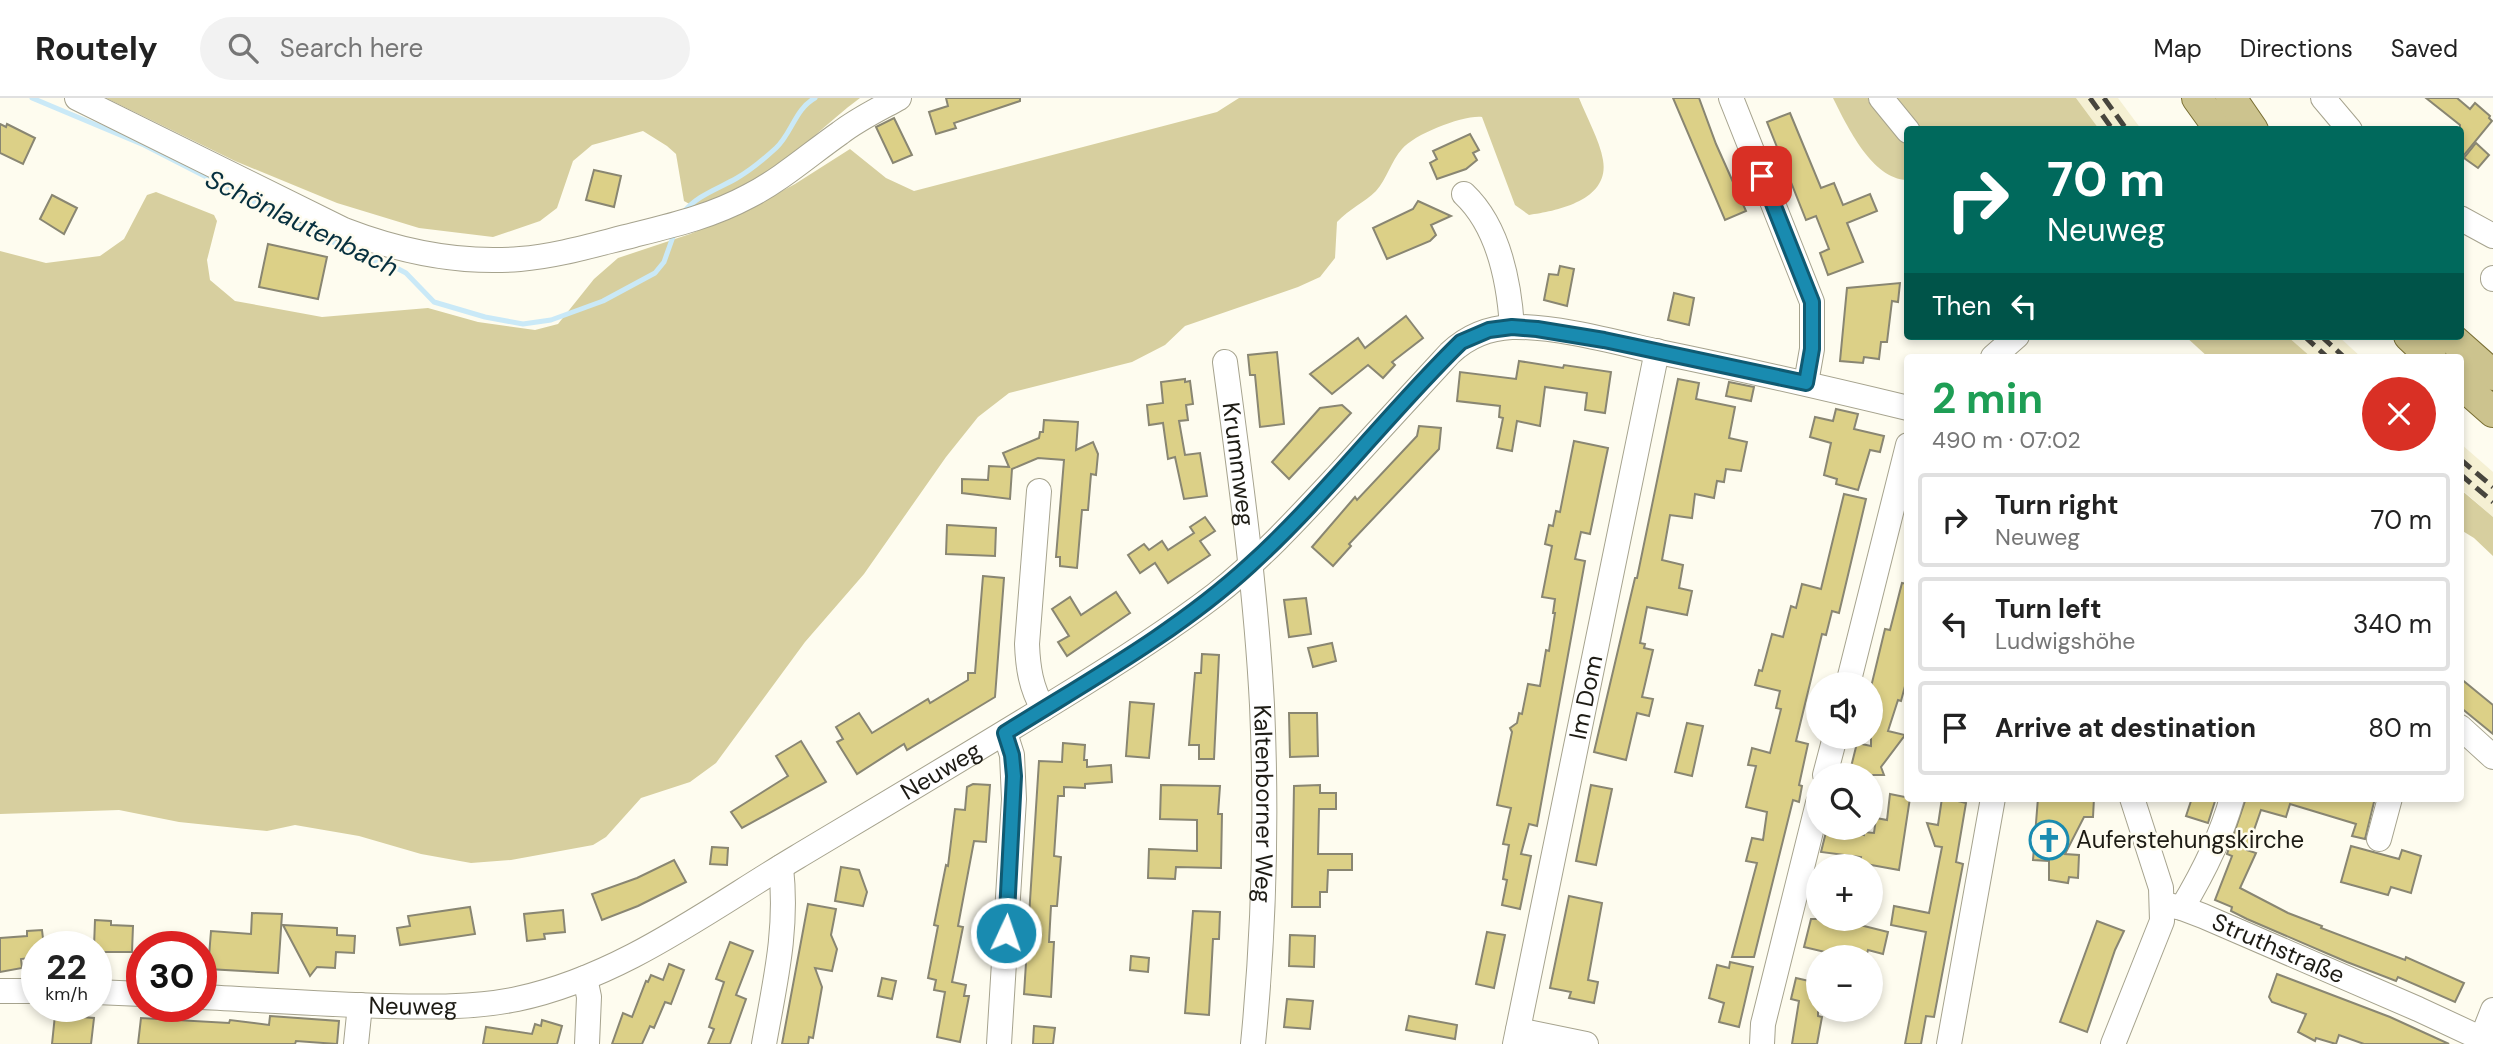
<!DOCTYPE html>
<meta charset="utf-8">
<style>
body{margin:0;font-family:"DM Sans",sans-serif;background:#f2f2f2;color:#222;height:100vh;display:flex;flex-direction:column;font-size:26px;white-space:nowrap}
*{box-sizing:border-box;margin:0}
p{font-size:23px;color:#767676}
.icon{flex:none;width:38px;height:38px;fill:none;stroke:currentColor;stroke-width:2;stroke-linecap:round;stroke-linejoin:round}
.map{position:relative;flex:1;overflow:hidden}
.side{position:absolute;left:1904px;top:256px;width:560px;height:448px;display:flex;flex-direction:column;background:#fff;border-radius:7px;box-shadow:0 4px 10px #0003}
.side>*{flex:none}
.top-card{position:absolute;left:1904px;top:28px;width:560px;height:214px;border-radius:7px;box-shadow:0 4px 10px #0003;background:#00695c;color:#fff;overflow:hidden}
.buttons{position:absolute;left:1806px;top:574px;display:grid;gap:14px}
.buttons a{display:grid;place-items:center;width:77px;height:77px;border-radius:50%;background:#fff;box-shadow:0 4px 10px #0003;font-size:35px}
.speed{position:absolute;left:21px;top:833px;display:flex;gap:14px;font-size:35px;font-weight:700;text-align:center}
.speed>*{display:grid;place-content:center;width:91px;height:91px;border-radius:50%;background:#fff;box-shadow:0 4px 10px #0003;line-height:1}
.speed small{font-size:18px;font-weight:400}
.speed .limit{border:10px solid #d22;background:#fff;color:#111}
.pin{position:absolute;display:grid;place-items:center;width:60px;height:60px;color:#fff;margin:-30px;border-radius:14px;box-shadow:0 4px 10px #0006}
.me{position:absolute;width:77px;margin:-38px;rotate:3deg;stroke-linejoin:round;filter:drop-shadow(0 0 5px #0008)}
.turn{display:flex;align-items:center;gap:24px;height:147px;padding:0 28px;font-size:32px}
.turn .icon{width:91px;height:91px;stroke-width:2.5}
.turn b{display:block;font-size:49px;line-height:60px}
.then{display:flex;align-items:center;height:66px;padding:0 28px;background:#0003;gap:14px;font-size:26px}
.round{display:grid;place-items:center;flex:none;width:74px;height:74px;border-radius:37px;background:#f2f2f2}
.overview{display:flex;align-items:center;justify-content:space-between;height:119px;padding:0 28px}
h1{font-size:42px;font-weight:700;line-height:52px;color:#1e9e55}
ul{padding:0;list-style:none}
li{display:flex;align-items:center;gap:21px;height:94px;margin:0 14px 10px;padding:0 14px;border:4px solid #e0e0e0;border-radius:7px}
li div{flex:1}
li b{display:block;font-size:26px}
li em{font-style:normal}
header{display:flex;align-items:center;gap:42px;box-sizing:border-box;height:98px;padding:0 35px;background:#fff;border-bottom:2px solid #e0e0e0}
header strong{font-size:33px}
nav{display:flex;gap:38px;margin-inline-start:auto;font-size:24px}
.search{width:490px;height:63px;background:#f2f2f2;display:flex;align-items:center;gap:18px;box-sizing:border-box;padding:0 24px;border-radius:38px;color:#767676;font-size:26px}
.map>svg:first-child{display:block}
.built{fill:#f5f0d3}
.green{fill:#d7cf9f}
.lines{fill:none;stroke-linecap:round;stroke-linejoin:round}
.stream{stroke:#cae9f7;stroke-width:5}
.building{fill:#dcd087;stroke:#898672;stroke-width:2}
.minor-casing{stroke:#a6a38e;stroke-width:26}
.major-casing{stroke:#796e33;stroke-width:32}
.minor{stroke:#fff;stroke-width:24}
.major{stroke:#ccc38e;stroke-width:30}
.rail{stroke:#47453d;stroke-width:5;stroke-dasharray:14 7;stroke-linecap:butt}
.route-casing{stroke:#105a72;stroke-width:18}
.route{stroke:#198bb0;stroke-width:12}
.labels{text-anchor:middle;stroke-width:5;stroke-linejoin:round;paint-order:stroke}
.street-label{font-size:24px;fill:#1d1b14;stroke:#fefcef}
.poi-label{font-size:24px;fill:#1d1b14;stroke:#fefcef;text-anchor:start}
.water-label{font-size:26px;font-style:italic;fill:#07303e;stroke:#fefcef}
</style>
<header>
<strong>Routely</strong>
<div class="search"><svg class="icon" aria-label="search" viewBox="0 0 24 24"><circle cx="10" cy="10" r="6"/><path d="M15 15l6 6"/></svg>Search here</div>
<nav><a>Map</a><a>Directions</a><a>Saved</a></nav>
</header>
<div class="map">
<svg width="2493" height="946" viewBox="0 0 2493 946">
<rect width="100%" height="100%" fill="#fefcef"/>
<g class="built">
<path d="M2076 0H2118L2141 31H2099Z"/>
<path d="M2287 238H2338L2361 259H2311Z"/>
<path d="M2461 346 2493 374V419L2461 391Z"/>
</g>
<g class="green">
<path d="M106 0H860C818 31 783 72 735 96 722 102 707 105 693 108L684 103 676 56 667 48 643 33 592 47 573 63 557 110 540 123 493 139 419 130 337 105 235 63Z"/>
<path d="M1239 0H1579C1586 18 1600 43 1603 62 1610 102 1558 113 1529 117L1515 107 1482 19C1463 17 1415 36 1402 51 1391 63 1387 81 1376 93 1365 104 1349 111 1337 124L1335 160 1320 179 1298 189 1185 228 1165 247 1132 264 1009 295 978 319 946 359 864 476 805 544 716 665 690 684 641 700 606 739 593 747 511 762 471 765 421 756 359 738 295 727 267 733 179 724 119 712 0 716V153L46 165 100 158 124 141 147 97 156 94 214 117 217 123 207 162 210 182 235 203 322 219 428 210 478 224 535 232 558 226 594 181 618 160 690 136 741 115 795 86 850 51 886 80 914 93 1217 14Z"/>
<path d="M1833 0H2076L2099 31 1908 32 1907 82C1872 81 1847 28 1833 0Z"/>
<path d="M2185 238H2287L2311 259H2208Z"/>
<path d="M2460 391 2493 419V458L2474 440 2461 432Z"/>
</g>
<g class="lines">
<g class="stream">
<path d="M32 0 144 47 364 160 389 166 406 175 434 204 485 219 523 226 551 222 603 203 655 175 664 164 675 133"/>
<path d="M683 115C697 97 718 91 737 80 751 72 764 61 776 50 792 35 795 11 815 0"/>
</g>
</g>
<g class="building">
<path d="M946 0H1020V3L954 25 956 30 936 36 929 14 948 8Z"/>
<path d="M1673 0H1699L1716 46 1746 113 1725 122Z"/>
<path d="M2426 0H2457L2470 11 2475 5 2490 18 2489 20 2492 23 2460 62V27Z"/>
<path d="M1790 15 1821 90 1834 85 1843 107 1870 96 1877 113 1847 125 1863 164 1828 177 1820 155 1829 151 1816 118 1806 122 1767 24Z"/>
<path d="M894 20 912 57 893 65 876 29Z"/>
<path d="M0 26 6 29 7 26 35 40 23 66 0 55Z"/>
<path d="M1470 36 1479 52 1473 55 1477 62 1466 71 1437 81 1430 65 1437 61 1433 53Z"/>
<path d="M2476 45 2489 57 2478 70 2464 60Z"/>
<path d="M594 72 621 78 614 109 586 102Z"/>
<path d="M52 97 77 110 64 136 40 121Z"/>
<path d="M1418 103 1451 118 1431 127 1436 137 1430 143 1387 161 1373 130 1413 111Z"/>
<path d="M268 146 327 159 318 201 259 189Z"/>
<path d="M1560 168 1574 171 1567 208 1544 202 1549 176 1558 177Z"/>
<path d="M1900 185 1898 204 1892 203 1887 244H1881L1879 261 1864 259 1863 265 1840 263 1847 190Z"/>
<path d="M1674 195 1694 200 1689 227 1668 222Z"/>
<path d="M1406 218 1423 240 1392 264 1395 267 1383 280 1368 267 1332 296 1310 276 1358 240 1365 250Z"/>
<path d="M1277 254 1284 326 1260 329 1255 277H1250L1248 257Z"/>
<path d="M1519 263 1563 270 1564 267 1611 274 1605 315 1585 312 1587 295 1545 289 1540 328 1517 323 1512 353 1497 350 1503 320 1499 319 1500 308 1457 303 1460 274 1516 281Z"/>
<path d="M1185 281V284L1190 283 1193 306 1186 307 1188 322 1179 323 1185 357 1200 355 1207 398 1184 401 1175 359 1168 361 1163 325 1149 327 1147 307 1163 305 1161 284Z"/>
<path d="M1678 281 1699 285 1696 301 1735 309 1729 340 1747 344 1741 373 1726 371 1724 384 1717 383 1714 400 1695 396 1692 420 1670 417 1662 462 1683 467 1679 490 1692 493 1687 517 1647 509 1640 545 1645 546 1644 550 1653 552 1642 599 1653 601 1649 618 1637 615 1626 662 1594 654 1635 480H1637Z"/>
<path d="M1729 284 1754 289 1751 303 1726 298Z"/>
<path d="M1342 307 1351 315 1289 381 1272 364 1320 310Z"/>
<path d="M1836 311 1858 316 1854 331 1884 338 1880 354 1870 352 1858 392 1836 386 1837 381 1824 377 1831 345 1810 339 1815 319 1833 323Z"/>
<path d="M1044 322 1078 324 1076 352 1093 344 1098 356 1096 377 1091 376 1088 412H1082L1077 470 1060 468V459H1056L1064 362 1038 360 1012 371 1010 401 962 395V381L988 382 989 368 1009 369 1003 355 1039 340 1040 334H1043Z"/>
<path d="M1419 328 1441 330 1439 351 1349 446 1351 448 1333 468 1312 449 1355 399 1357 402 1417 338Z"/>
<path d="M1574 343 1608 350 1590 436 1581 434 1575 461 1585 463 1537 728 1529 726 1521 756 1531 758 1520 811 1502 807 1507 782 1503 781 1509 747 1503 746 1511 710 1497 707 1512 634 1510 630 1517 625 1519 615 1522 616 1528 586 1540 588 1546 552 1549 553 1555 515H1553L1555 501 1542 499 1552 448 1545 446 1549 427 1553 428 1556 413 1560 414Z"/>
<path d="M1844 396 1866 401 1839 515 1832 513 1826 537 1822 536 1796 643 1808 646 1799 687 1802 688 1799 704 1793 702 1754 859H1732L1757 765 1746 763 1752 740 1763 742 1767 714 1746 709 1756 668 1748 667 1752 650 1770 655 1781 611 1776 610 1780 593 1755 587 1759 572 1762 573 1772 536 1783 539 1791 508 1796 510 1802 486 1821 491Z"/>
<path d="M1205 419 1215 433 1200 443 1210 457 1168 485 1155 465 1140 475 1128 457 1144 446 1149 452 1162 443 1168 452 1194 435 1190 429Z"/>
<path d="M947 427 996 430 995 458 946 456Z"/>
<path d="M983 478 1004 480 995 599 907 652 904 646 857 676 837 644 843 641 836 629 859 615 872 635 928 601 930 605 968 582V575H975Z"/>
<path d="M1902 485 1908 486V577L1901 603 1898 602 1888 633 1905 637 1881 669 1884 677H1849L1857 645 1871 648V589L1885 531 1890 532Z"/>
<path d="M1116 494 1130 515 1067 558 1058 544 1069 538 1052 511 1070 499 1081 517Z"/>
<path d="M1306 500 1311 536 1289 539 1284 502Z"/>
<path d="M1332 545 1336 563 1313 569 1308 550Z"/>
<path d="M1202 556 1219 557 1214 661H1199V647H1189L1195 575H1201Z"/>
<path d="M2460 580 2493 607V636L2460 609Z"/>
<path d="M1130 604 1154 606 1149 660 1126 658Z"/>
<path d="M1289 615H1317L1318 658 1290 659Z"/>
<path d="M1687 625 1703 628 1692 678 1675 674Z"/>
<path d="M801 643 826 684 742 730 731 714 788 678 776 658Z"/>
<path d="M1063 645 1085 647 1084 662H1087V669L1111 667 1112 684 1085 686V690L1064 689V698H1058L1054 758 1061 759 1057 808H1051L1049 844H1054L1051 899 1024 896 1039 663 1062 664Z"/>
<path d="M973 686 990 687 986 744 974 743 958 828 963 829 952 884 966 887 964 898H969L960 944 937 939 945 894 934 892 936 882 928 880 938 828 934 827 946 767 948 768 955 711 965 712 967 689Z"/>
<path d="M1161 687 1220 688 1218 716H1222L1221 770 1176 769 1175 781 1148 780 1149 751 1197 753V722L1160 721Z"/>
<path d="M1320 687V695H1336V711H1319L1318 756H1352V772H1328L1327 794H1320V809H1292L1294 688Z"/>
<path d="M1591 687 1612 691 1596 767 1576 763Z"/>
<path d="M1890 696 1910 700 1899 772 1860 765 1861 759 1821 754 1827 730 1864 737V734L1874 735 1876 720 1887 722Z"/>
<path d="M1942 700H1959L1958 703 1966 705 1956 764 1963 766 1934 919 1926 918 1921 946H1905L1926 834 1891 827 1894 808 1929 815 1942 749 1935 748 1927 725 1938 727Z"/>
<path d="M2038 700H2094L2093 719H2084L2065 756 2079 757 2078 780 2069 779 2068 785 2049 782V763L2033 762Z"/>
<path d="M2192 700H2216L2208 725 2186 718Z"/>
<path d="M2246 700H2273L2281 702 2282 700H2375L2365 741 2352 738 2356 726 2290 706 2286 719 2261 712 2247 752 2256 755 2240 790 2288 815 2322 828 2321 830 2405 862 2406 859 2464 885 2455 904 2398 879 2396 883 2347 864 2247 821 2231 813 2232 809 2215 802 2232 758 2227 756Z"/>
<path d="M2351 748 2399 761 2402 752 2421 758 2411 795 2391 789 2388 797 2341 784Z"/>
<path d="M712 749 728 750 727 767 710 766Z"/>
<path d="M674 762 686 784 638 808 602 822 592 796 637 780Z"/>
<path d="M841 769 859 772 867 794 863 808 835 803Z"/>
<path d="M1569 798 1602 805 1588 882 1598 884 1594 905 1569 900 1571 894 1550 890Z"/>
<path d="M808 806 836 811 831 837 837 851 832 873 815 870 822 889 813 940 809 939 808 946H782Z"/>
<path d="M470 809 475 836 400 847 397 830 410 828 408 818Z"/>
<path d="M563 812 565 834 544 836 545 841 527 843 524 816Z"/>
<path d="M1193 813 1220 814 1219 841H1213L1209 917 1185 915Z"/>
<path d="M252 815 282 816 278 875 208 871 211 833 251 836Z"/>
<path d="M1811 821H1836L1888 834 1883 856 1868 852 1866 859H1846L1804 849Z"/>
<path d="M95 822 111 823V827L133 828 132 854H96V849H94Z"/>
<path d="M2097 823 2124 833 2115 852 2087 934 2060 924Z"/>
<path d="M283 827 337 830V837L355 838 354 855 336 854 335 870 317 869 310 878Z"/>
<path d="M42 832 44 849H37V859L21 861 22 870 0 874V840L27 838V833Z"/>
<path d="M1487 834 1505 837 1494 890 1476 886Z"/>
<path d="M1290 837 1315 838 1314 869 1289 868Z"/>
<path d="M730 844 753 853 736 897 746 901 730 946H708L714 931 709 929 724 884 716 881Z"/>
<path d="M1131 858 1149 860 1148 874 1130 872Z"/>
<path d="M1730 864 1753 869 1739 929 1719 924 1724 905 1709 900 1717 867 1729 870Z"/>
<path d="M669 866 684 872 671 906 665 904 654 930 650 928 642 946H612L623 915 632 919 646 883 648 884 651 877 663 882Z"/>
<path d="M2277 876 2390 919 2449 946H2364L2339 937 2336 946 2316 940 2315 943 2298 934 2306 916 2272 904 2269 899Z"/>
<path d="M882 880 896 883 892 901 878 898Z"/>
<path d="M1796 880 1818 885V918L1822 919 1817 946H1792L1799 903 1791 901Z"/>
<path d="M1287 901 1313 903 1310 931 1284 929Z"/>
<path d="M55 917 94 920 91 946H52Z"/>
<path d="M270 918 339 923 337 946 296 943 295 946H138L141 920 229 925 230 922 269 927Z"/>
<path d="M1409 918 1457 927 1455 941 1406 932Z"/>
<path d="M542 922 562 928 557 946H483L486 929 532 936 535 926 541 928Z"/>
<path d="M1034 928 1055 930 1053 946H1033Z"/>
</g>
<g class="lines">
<defs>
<g id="minor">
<path d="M77 0 344 132C401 154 459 166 520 161 558 158 597 146 634 137 674 127 712 118 749 98 782 81 810 56 840 35 858 21 879 11 899 0"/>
<path d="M1731 0 1812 204V251L1806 285"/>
<path d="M1881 0 1908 33"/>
<path d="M2323 0 2350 32"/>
<path d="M1464 96C1499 129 1509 183 1512 229"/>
<path d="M2460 120 2493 138"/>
<path d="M2493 181V180"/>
<path d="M1993 259 2017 238"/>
<path id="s1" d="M1225 264C1240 377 1256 492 1262 607 1267 720 1264 834 1253 946"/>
<path d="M1039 393 1027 546C1028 571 1031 589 1043 611"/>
<path d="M1848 586 1908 347"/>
<path d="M2460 629 2493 659"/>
<path d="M1825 677 1835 639"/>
<path d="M2379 741 2390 700"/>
<path id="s2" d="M2163 806 2182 810 2203 818 2418 911 2493 946"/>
<path d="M2182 810C2203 775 2221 740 2232 700"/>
<path d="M585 880 589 899 587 946"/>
<path d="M0 893H37"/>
<path d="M96 894 142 896"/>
<path id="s3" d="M201 899C262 902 324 906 385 908 429 909 473 910 517 901 621 879 708 812 797 759 884 707 970 656 1056 603 1110 570 1164 536 1215 497 1261 461 1301 417 1341 374 1377 334 1414 294 1450 255 1468 238 1488 230 1512 229 1557 228 1615 244 1659 254 1742 271 1825 290 1908 310"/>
<path d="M1518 932 1586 946"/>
<path d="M2482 940 2493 912"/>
<path d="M356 946 360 907"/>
<path d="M764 946C775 884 788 832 781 769"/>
<path d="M999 946 1014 701 1012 657 1005 635"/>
<path id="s4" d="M1515 946 1657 253"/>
<path d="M1762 946 1763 926 1818 705"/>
<path d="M1949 946 1993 700"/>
<path d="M2113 946 2162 823 2161 790 2132 700"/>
</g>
<g id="major">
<path d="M2197 0 2220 32"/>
<path d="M2231 0 2253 32"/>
<path d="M2409 238 2431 259"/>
<path d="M2449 238 2493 277"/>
<path d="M2460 285 2493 314"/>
</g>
</defs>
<use href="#minor" class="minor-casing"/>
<use href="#major" class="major-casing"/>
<use href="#minor" class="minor"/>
<use href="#major" class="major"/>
<g class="rail">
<path d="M2090 0 2113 32"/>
<path d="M2104 0 2127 32"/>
<path d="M2304 238 2327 259"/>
<path d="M2321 238 2344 259"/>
<path d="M2460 361 2493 389"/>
<path d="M2460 376 2493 404"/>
</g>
</g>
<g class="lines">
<defs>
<path id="route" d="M1006 835 1014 678 1012 657 1005 635C1088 583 1177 534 1250 467 1326 398 1388 315 1461 244L1489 232 1512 229 1537 231 1604 242 1806 285 1812 251V204L1762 78"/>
</defs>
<use href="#route" class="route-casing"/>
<use href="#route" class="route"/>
</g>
<defs>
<symbol id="church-ring" viewBox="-11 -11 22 22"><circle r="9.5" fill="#fefcef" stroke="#198bb0" stroke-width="1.5"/><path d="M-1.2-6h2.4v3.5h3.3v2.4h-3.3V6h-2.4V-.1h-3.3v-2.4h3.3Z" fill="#198bb0"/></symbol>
</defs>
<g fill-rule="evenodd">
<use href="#church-ring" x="2027" y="720" width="44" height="44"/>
</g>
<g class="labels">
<g class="street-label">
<text dy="8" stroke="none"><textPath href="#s1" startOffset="103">Krummweg</textPath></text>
<text dy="8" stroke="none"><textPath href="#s4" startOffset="354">Im Dom</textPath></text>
<text dy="8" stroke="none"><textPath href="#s3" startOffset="800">Neuweg</textPath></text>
<text dy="8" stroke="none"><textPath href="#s1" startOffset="444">Kaltenborner Weg</textPath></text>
<text dy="8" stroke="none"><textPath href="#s2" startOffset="124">Struthstraße</textPath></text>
<text dy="8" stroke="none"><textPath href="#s3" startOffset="212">Neuweg</textPath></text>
</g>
<g class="poi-label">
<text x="2076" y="750">Auferstehungskirche</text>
</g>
<g class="water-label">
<text transform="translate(302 125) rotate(26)" y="9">Schönlautenbach</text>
</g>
</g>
</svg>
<div class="buttons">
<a><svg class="icon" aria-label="sound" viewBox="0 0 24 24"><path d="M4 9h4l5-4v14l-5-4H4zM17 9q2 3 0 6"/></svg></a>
<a><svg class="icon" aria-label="search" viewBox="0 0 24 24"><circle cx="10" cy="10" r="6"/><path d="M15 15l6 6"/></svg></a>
<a>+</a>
<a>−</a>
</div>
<div class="speed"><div>22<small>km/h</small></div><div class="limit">30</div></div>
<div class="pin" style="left:1762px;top:78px;background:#d93025"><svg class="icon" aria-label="arrive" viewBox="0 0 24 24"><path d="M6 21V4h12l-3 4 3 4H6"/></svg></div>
<svg class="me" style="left:1006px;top:835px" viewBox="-20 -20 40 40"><circle r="17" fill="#198bb0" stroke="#fff" stroke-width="3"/><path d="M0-11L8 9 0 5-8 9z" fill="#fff"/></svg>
<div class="top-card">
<div class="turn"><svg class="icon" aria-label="right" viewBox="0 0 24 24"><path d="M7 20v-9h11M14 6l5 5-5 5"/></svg><div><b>70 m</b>Neuweg</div></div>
<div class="then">Then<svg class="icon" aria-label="left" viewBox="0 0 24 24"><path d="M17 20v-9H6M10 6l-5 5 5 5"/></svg></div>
</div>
<section class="side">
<div class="overview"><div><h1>2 min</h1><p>490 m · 07:02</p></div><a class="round" style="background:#d93025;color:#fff"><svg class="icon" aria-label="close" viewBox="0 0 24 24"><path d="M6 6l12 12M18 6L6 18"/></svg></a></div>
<ul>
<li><svg class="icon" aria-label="right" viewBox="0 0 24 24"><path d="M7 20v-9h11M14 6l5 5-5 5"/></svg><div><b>Turn right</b><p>Neuweg</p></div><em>70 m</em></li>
<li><svg class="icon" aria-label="left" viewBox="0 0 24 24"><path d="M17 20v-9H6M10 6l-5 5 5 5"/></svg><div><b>Turn left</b><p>Ludwigshöhe</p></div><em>340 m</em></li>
<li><svg class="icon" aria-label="arrive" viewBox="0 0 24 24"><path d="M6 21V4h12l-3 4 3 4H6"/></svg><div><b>Arrive at destination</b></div><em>80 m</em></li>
</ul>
</section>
</div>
